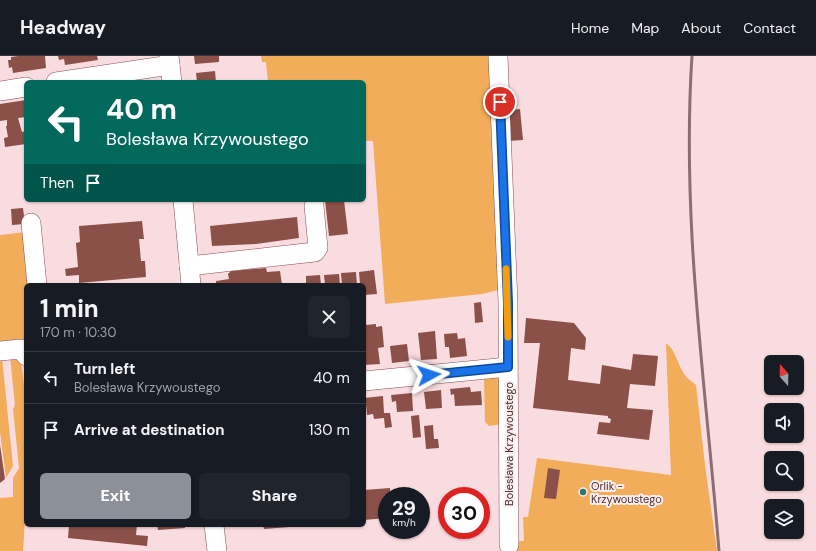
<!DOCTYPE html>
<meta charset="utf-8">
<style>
body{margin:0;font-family:"DM Sans",sans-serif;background:#20242c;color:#f1f3f6;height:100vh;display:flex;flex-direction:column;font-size:15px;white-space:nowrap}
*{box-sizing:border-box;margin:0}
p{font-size:13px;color:#9ea1a6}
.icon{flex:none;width:22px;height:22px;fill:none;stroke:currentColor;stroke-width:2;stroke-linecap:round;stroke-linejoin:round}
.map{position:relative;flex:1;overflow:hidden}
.details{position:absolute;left:24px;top:227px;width:342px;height:244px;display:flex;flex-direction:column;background:#171b24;border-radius:6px;box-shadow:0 1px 3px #0004}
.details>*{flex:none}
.top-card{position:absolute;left:24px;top:24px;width:342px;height:122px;border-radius:6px;box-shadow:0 1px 3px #0004;background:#00695c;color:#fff;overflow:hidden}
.needle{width:26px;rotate:340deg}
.controls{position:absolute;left:764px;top:299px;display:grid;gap:8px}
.controls a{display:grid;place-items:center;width:40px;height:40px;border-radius:6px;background:#171b24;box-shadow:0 1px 3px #0004;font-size:20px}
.speed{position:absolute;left:378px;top:431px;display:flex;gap:8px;font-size:20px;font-weight:700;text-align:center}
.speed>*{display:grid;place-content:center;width:52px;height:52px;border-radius:50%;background:#171b24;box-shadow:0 1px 3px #0004;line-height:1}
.speed small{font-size:10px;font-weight:400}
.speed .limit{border:6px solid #d22;background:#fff;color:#111}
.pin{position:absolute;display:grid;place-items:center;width:34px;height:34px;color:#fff;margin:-17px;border:2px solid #fff;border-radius:50%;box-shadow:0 1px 4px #0007}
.me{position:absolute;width:44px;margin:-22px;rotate:85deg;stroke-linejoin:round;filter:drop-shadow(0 0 3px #0008)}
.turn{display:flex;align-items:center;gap:14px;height:84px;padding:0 16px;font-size:18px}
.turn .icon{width:52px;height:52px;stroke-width:2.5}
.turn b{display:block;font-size:28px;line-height:34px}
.then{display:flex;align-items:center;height:38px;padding:0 16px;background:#0003;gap:8px;font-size:15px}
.round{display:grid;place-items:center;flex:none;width:42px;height:42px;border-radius:6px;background:#20242c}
.overview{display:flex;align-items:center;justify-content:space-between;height:68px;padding:0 16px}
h1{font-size:24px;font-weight:800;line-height:30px}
.primary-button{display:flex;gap:8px;margin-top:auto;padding:8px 16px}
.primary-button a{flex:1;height:46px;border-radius:6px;background:#8c9099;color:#fff;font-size:16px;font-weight:800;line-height:46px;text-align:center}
.primary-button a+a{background:#20242c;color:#f1f3f6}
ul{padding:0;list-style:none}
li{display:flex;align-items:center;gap:12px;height:52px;padding:0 16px;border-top:1px solid #363941}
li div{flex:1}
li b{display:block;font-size:15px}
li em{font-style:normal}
header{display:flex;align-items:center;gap:24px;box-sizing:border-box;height:56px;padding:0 20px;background:#171b24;border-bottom:1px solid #363941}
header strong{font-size:19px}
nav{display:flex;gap:22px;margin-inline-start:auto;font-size:14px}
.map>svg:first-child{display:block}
.green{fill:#f1ad5a}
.building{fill:#8b5048}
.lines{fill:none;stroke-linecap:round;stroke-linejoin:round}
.minor-casing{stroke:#864c56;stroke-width:20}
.minor{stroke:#fff;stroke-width:19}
.rail{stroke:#8a6e73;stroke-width:3}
.route-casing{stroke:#114b97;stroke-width:10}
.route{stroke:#1a73e8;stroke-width:7}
.slow{stroke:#f59e0b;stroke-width:7}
.poi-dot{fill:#2e7672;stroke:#fceeef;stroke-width:1.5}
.labels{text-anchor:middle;stroke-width:4;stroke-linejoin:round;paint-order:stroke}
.street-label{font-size:11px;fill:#482d32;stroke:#fceeef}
.poi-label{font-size:11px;fill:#482d32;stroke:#fceeef;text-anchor:start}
</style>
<header>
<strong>Headway</strong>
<nav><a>Home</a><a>Map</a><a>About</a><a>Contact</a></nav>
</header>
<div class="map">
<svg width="816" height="495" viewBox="0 0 816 495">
<rect width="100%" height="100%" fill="#f9dce0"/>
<g class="green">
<path d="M261 0H491L502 233 482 238 385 248 373 85H364V26H268L266 6H262Z"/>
<path d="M26 176 31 229H26V286L0 289V179Z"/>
<path d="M666 287C675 293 678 309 684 318 687 322 692 326 696 329L705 409 717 495H515L514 485H524L523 461H528L537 402 671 419Z"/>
<path d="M15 300 21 306C30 365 27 435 23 495H0V442L13 441V422L19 412 13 353 15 349 10 301Z"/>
<path d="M0 302H2L13 410 6 422 0 376Z"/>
<path d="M495 321 499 323 502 368 489 370 485 366 484 322Z"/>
</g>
<g class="building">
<path d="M18 0H45L46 12 13 17 12 11 9 12 8 4H11V1Z"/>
<path d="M58 0H97L98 4 65 9 64 3 59 4Z"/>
<path d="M194 0H219V6L195 8Z"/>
<path d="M215 15 216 26H197L196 17Z"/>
<path d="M26 44V61L18 62 22 76 26 75V88L5 91 4 82 8 81 6 70H7V64L0 65V48Z"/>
<path d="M520 53 523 84 508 85 505 55Z"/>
<path d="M325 144H344L348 178 329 180Z"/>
<path d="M23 152 25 168 12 169 11 153Z"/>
<path d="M297 161 299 182 256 188 212 190 210 170Z"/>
<path d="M142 165 144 183H139L141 205H145L146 221 79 227V219L66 220 65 213 78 211 76 187 80 186 79 170Z"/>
<path d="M266 212 267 216 280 215 282 229H216V225L229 223 228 218 231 215Z"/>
<path d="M374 214 377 238 364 239V229H360L359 216Z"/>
<path d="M356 216 357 229H342L341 217Z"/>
<path d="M339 218 340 229H325L324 219Z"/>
<path d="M320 219 321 229H306V220Z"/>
<path d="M481 246 483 266 475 267 474 247Z"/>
<path d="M526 262 574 267 586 282 585 294 571 292 568 324 600 328 602 309 631 314 633 298 658 300 655 330 630 328 627 352 653 354 649 384 597 378 599 366 610 367 611 363 608 362V360L533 352 540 287H524Z"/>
<path d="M376 268V271L382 270 384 291 378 292 380 308 364 309 365 269Z"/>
<path d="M435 275 437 303 421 304 418 277Z"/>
<path d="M457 277 458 283 465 282 467 300 450 302 449 291H445L444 278Z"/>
<path d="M407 288 409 305 392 307 390 290Z"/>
<path d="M470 331 471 336 481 335 482 349 455 350 454 338 451 339 450 333Z"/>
<path d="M441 334 442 352 426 353 424 336Z"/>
<path d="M412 337 413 355 397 356 396 345 392 346 391 339Z"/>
<path d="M383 340 384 357H390L392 371 385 372 384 362 374 363 373 358 367 359 366 348H364V342Z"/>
<path d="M419 359 421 381 413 382 411 360Z"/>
<path d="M433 369 434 383H438L439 392 426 393 424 370Z"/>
<path d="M0 389 5 423 0 427Z"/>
<path d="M548 412 560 414 556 443 544 442Z"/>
<path d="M390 432V440H387V462L364 464V434Z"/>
<path d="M69 469H137L136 479 148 480 147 490 68 482Z"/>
<path d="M157 469H185V472L158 474Z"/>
<path d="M263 469H301L302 470 264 473Z"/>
</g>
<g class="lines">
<defs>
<g id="minor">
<path d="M169 0 172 26"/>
<path d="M498 0 508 247 509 489"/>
<path d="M56 26 170 9"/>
<path d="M0 35 26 31"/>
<path d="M183 144 191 229"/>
<path d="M31 167 37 229"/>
<path d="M189 210 315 196 318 192 314 150"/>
<path d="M0 295 21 293 26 300"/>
<path d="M364 325 508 311"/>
<path d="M214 469 217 495"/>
</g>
</defs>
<use href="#minor" class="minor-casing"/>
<use href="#minor" class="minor"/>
<path class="rail" d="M692 0C681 166 706 330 719 495"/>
</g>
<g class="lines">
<defs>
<path id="route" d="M429 319 508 311V247L500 46"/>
</defs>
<use href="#route" class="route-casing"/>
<use href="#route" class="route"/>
<path class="slow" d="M506 213 508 281"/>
</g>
<circle class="poi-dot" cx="583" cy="436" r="4"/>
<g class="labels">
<g class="street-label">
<text transform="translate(509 388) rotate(-90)" y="4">Bolesława Krzywoustego</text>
</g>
<g class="poi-label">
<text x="591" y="434">Orlik -<tspan x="591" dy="13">Krzywoustego</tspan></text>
</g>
</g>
</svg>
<div class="controls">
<a><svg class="needle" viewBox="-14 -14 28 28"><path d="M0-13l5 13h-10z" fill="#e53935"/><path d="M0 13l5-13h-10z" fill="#9ea1a6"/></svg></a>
<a><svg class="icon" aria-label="sound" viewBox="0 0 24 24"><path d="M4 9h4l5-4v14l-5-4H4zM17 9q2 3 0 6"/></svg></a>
<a><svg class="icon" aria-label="search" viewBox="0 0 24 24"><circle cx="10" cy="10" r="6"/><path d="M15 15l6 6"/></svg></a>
<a><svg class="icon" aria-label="layers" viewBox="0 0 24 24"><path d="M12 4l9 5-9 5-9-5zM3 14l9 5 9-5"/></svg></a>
</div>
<div class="speed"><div>29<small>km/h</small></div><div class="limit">30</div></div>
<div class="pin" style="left:500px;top:46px;background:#d93025"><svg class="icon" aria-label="arrive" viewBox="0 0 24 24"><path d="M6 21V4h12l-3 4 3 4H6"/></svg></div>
<svg class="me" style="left:429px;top:319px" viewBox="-20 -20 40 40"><path d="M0-17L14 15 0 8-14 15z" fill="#1a73e8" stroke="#fff" stroke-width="4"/></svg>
<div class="top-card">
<div class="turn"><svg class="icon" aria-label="left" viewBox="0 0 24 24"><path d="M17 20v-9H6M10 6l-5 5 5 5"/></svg><div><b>40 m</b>Bolesława Krzywoustego</div></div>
<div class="then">Then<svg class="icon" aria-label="arrive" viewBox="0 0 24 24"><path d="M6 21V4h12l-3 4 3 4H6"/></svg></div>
</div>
<section class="details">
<div class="overview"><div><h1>1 min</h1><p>170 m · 10:30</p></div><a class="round"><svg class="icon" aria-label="close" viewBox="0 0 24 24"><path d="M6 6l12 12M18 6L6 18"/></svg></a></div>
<ul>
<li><svg class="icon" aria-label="left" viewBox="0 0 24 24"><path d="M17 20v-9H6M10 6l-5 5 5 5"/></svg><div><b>Turn left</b><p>Bolesława Krzywoustego</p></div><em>40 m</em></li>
<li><svg class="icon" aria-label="arrive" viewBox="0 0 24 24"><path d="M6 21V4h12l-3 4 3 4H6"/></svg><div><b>Arrive at destination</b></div><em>130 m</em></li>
</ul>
<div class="primary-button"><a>Exit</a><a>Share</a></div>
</section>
</div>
